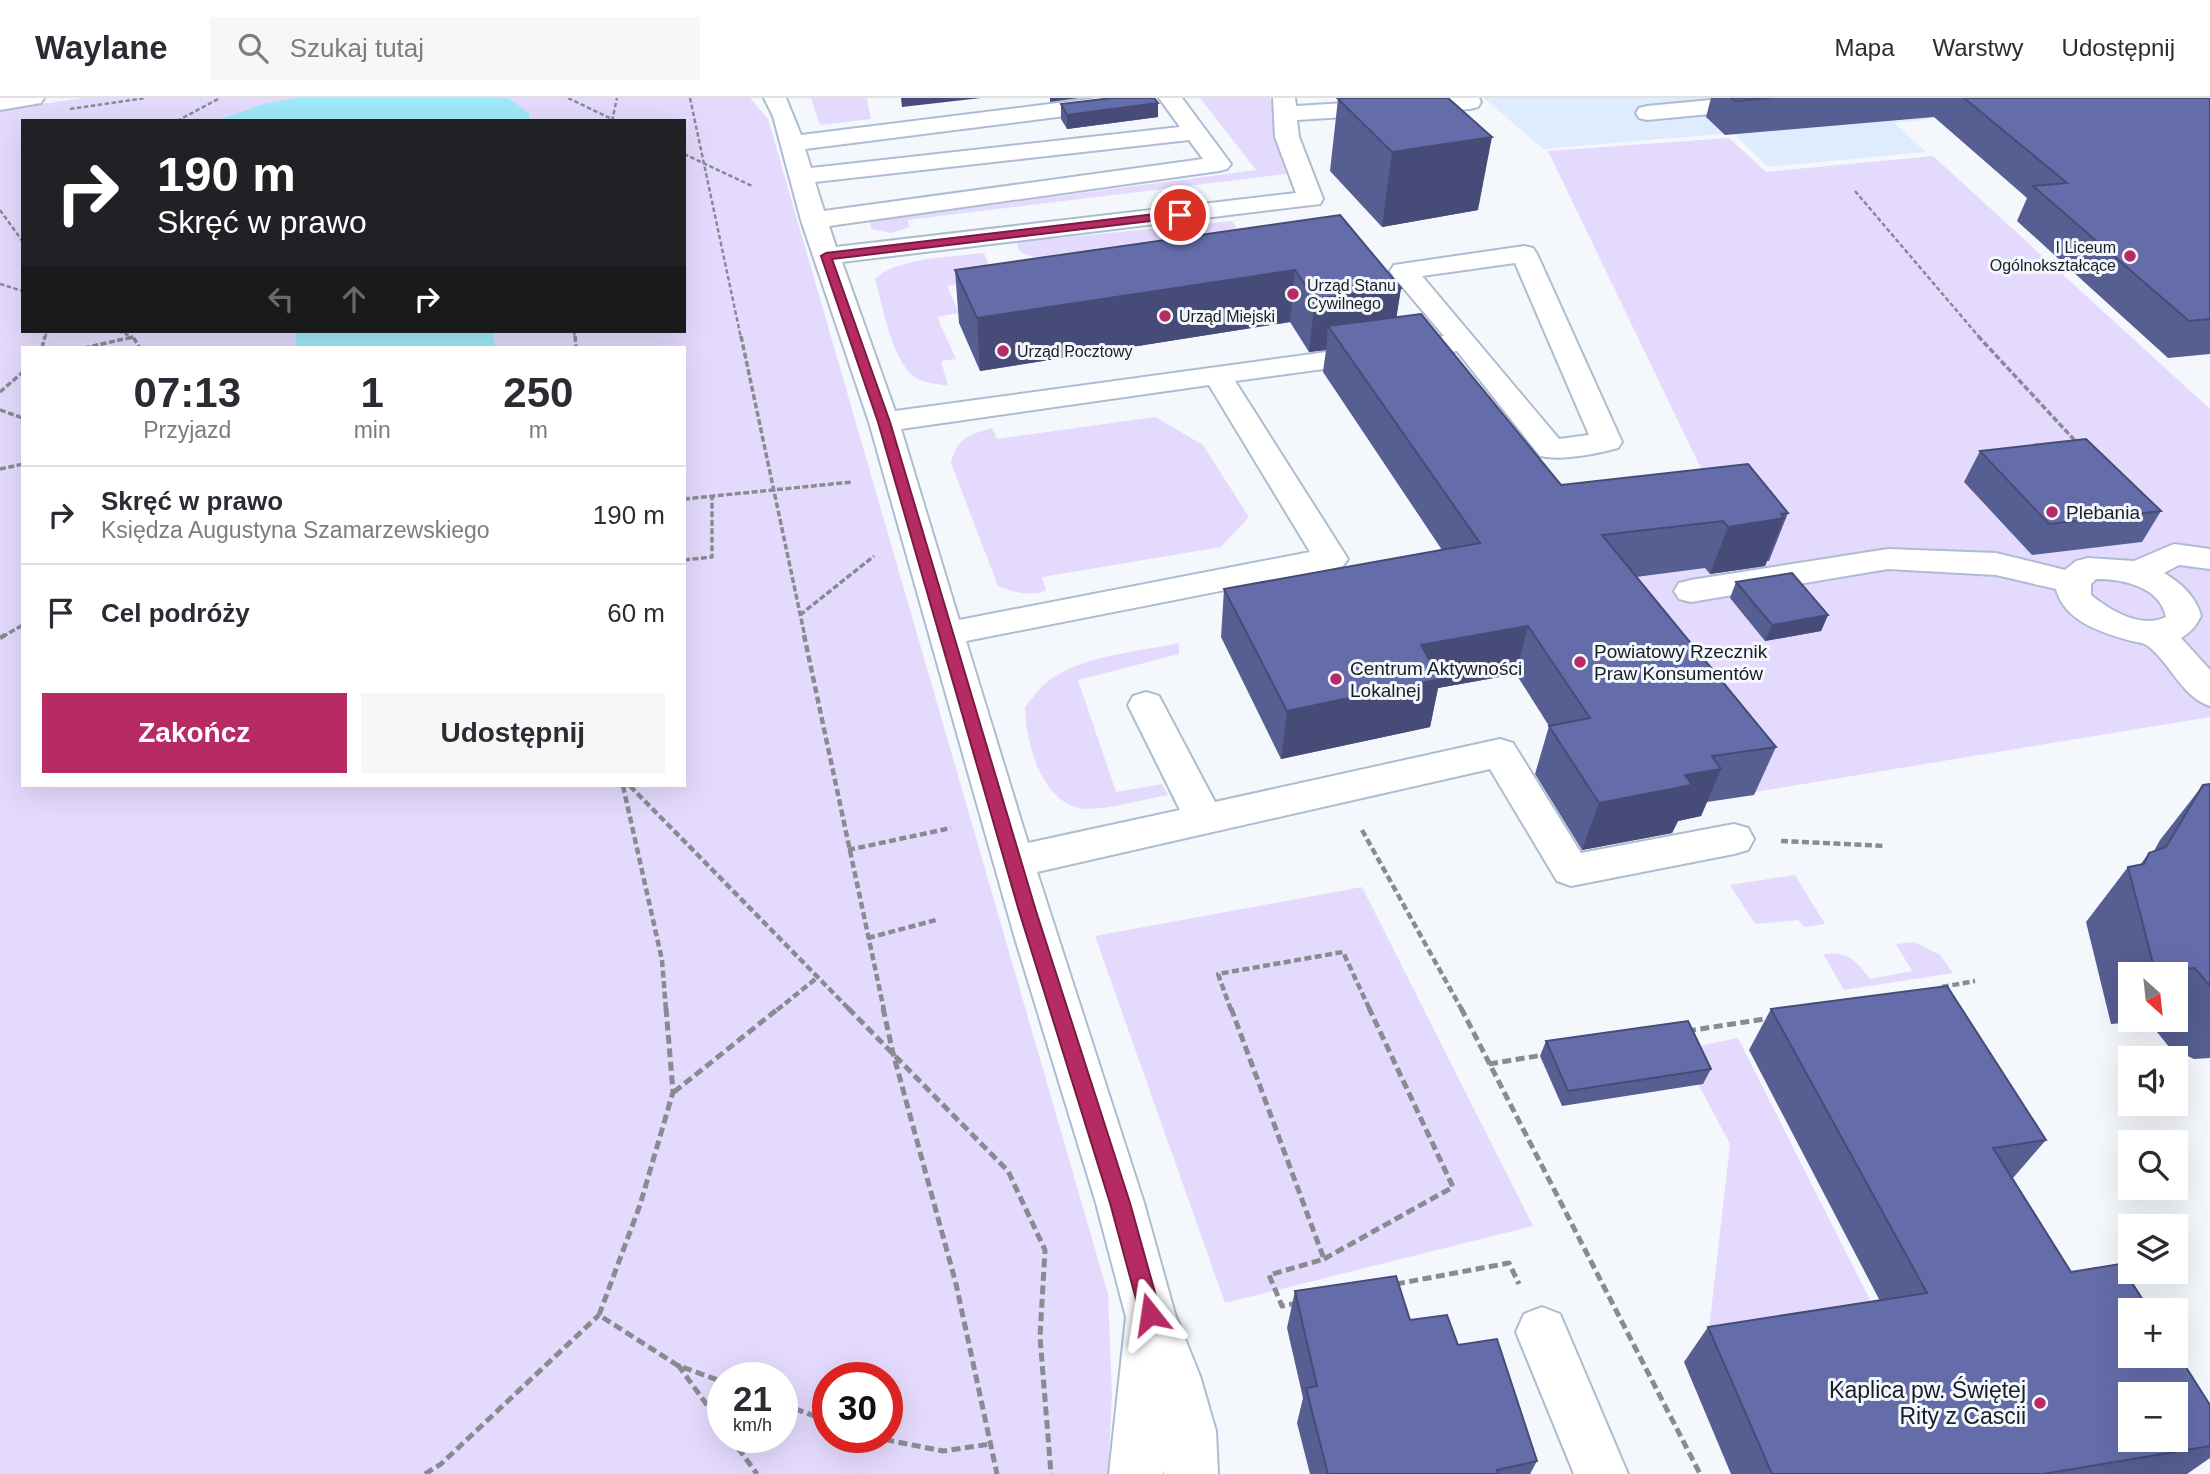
<!DOCTYPE html>
<html lang="pl">
<meta charset="utf-8">
<style>
body{margin:0;font-family:Helvetica,sans-serif;background:#f7f7f7;color:#2b2b33;height:100vh;display:flex;flex-direction:column;font-size:26px;white-space:nowrap}
*{box-sizing:border-box;margin:0}
p{font-size:23px;color:#7c7c81}
.icon{flex:none;width:38px;height:38px;fill:none;stroke:currentColor;stroke-width:2;stroke-linecap:round;stroke-linejoin:round}
.map{position:relative;flex:1;overflow:hidden}
.side{position:absolute;left:21px;top:248px;width:665px;height:441px;display:flex;flex-direction:column;background:#fff;border-radius:0px;box-shadow:0 7px 28px #0002}
.side>*{flex:none}
.guide{position:absolute;left:21px;top:21px;width:665px;height:214px;border-radius:0px;box-shadow:0 7px 28px #0002;background:#202124;color:#fff;overflow:hidden}
.needle{width:46px;rotate:153deg}
.buttons{position:absolute;left:2118px;top:864px;display:grid;gap:14px}
.buttons a{display:grid;place-items:center;width:70px;height:70px;border-radius:0px;background:#fff;box-shadow:0 7px 28px #0002;font-size:35px}
.speed{position:absolute;left:707px;top:1264px;display:flex;gap:14px;font-size:35px;font-weight:700;text-align:center}
.speed>*{display:grid;place-content:center;width:91px;height:91px;border-radius:50%;background:#fff;box-shadow:0 7px 28px #0002;line-height:1}
.speed small{font-size:18px;font-weight:400}
.speed .limit{border:10px solid #d22;background:#fff;color:#111}
.pin{position:absolute;display:grid;place-items:center;width:60px;height:60px;color:#fff;margin:-30px;border:4px solid #fff;border-radius:50%;box-shadow:0 2px 7px #0007}
.me{position:absolute;width:77px;margin:-38px;rotate:345deg;stroke-linejoin:round;filter:drop-shadow(0 0 5px #0008)}
.turn{display:flex;align-items:center;gap:24px;height:147px;padding:0 21px;font-size:32px}
.turn .icon{width:91px;height:91px;stroke-width:2.5}
.turn b{display:block;font-size:49px;line-height:60px}
.lanes{display:flex;align-items:center;height:66px;padding:0 21px;background:#0003;justify-content:center;gap:35px;direction:ltr}
.lanes .off{opacity:.35}
.eta{display:flex;justify-content:space-evenly;align-items:center;height:119px;text-align:center}
.eta b{font-size:42px;font-weight:800;line-height:49px}
.button{display:flex;gap:14px;margin-top:auto;padding:14px 21px}
.button a{flex:1;height:80px;border-radius:0px;background:#b72b64;color:#fff;font-size:28px;font-weight:800;line-height:80px;text-align:center}
.button a+a{background:#f7f7f7;color:#2b2b33}
ul{padding:0;list-style:none}
li{display:flex;align-items:center;gap:21px;height:98px;padding:0 21px;border-top:2px solid #e1e1e2}
li div{flex:1}
li b{display:block;font-size:26px}
li em{font-style:normal}
header{display:flex;align-items:center;gap:42px;box-sizing:border-box;height:98px;padding:0 35px;background:#fff;border-bottom:2px solid #e1e1e2}
header strong{font-size:33px}
nav{display:flex;gap:38px;margin-inline-start:auto;font-size:24px}
.search{width:490px;height:63px;background:#f7f7f7;display:flex;align-items:center;gap:18px;box-sizing:border-box;padding:0 24px;border-radius:0px;color:#7c7c81;font-size:26px}
.map>svg:first-child{display:block}
.built{fill:#dfecfe}
.green{fill:#e4dafd;fill-rule:evenodd}
.water{fill:#9fe9f9}
.lines{fill:none;stroke-linecap:round;stroke-linejoin:round}
.minor-casing{stroke:#acbdd2;stroke-width:4}
.path-far3{stroke:#878c92;stroke-width:2.5;stroke-dasharray:4.5 2.5;stroke-linecap:butt}
.path-far2{stroke:#878c92;stroke-width:3.5;stroke-dasharray:6 2.5;stroke-linecap:butt}
.path-far1{stroke:#878c92;stroke-width:4.5;stroke-dasharray:7 3.5;stroke-linecap:butt}
.path{stroke:#878c92;stroke-width:5;stroke-dasharray:9 4.5;stroke-linecap:butt}
.minor{fill:#fff;fill-rule:evenodd}
.wall{fill:#565e92;fill-rule:evenodd}
.shaded-wall{fill:#464c77}
.building{fill:#646daa;stroke:#464c77;stroke-width:2;fill-rule:evenodd}
.route{fill:#b72b64;stroke:#771c41;stroke-width:2}
.poi-dot{fill:#b72b64;stroke:#f4f8fc;stroke-width:2.5}
.labels{text-anchor:middle;stroke-width:6;stroke-linejoin:round;paint-order:stroke}
.far-poi-label{font-size:16px;fill:#181e26;stroke:#f4f8fc;text-anchor:start}
.poi-label{font-size:19px;fill:#181e26;stroke:#f4f8fc;text-anchor:start}
.near-poi-label{font-size:23px;fill:#181e26;stroke:#f4f8fc;text-anchor:end}
</style>
<header>
<strong>Waylane</strong>
<div class="search"><svg class="icon" aria-label="search" viewBox="0 0 24 24"><circle cx="10" cy="10" r="6"/><path d="M15 15l6 6"/></svg>Szukaj tutaj</div>
<nav><a>Mapa</a><a>Warstwy</a><a>Udostępnij</a></nav>
</header>
<div class="map">
<svg width="2210" height="1376" viewBox="0 0 2210 1376">
<rect width="100%" height="100%" fill="#f4f8fc"/>
<path class="built" d="M1484 0H2128L1894 25 1926 54 1768 69 1733 35 1543 51Z"/>
<g class="green">
<path d="M83 0H750L768 21 1108 1196 1112 1296 1108 1376H0V12ZM23 23H684V233H23ZM23 250H684V688H23ZM723 1279H782V1339H723ZM828 1279H887V1339H828Z"/>
<path d="M811 0H867L871 21 820 27Z"/>
<path d="M1200 0H1270L1286 76 908 122 909 129 892 135 871 131V123L1256 72Z"/>
<path d="M1729 40 1766 74 1933 58 2210 311V619L1737 697 1567 399 1706 381 1548 53Z"/>
<path d="M1232 123 1239 134 1040 161 1024 156 1018 151 1017 144Z"/>
<path d="M984 155 994 180 947 188 959 215 937 219 956 261 941 263 948 288C938 286 925 285 916 280 892 265 883 208 875 181 898 159 953 159 984 155Z"/>
<path d="M1155 319 1203 347 1249 419 1221 449 1042 479 1046 493C1028 498 1015 495 998 488L951 365C957 340 968 337 992 330L997 341Z"/>
<path d="M1179 545V556L1078 582 1116 694 1162 686 1168 697C1144 701 1111 711 1087 711 1043 710 1025 644 1025 609 1032 601 1039 590 1047 584 1082 557 1137 554 1179 545Z"/>
<path d="M1795 777 1825 826 1804 829 1798 822 1755 826 1730 787Z"/>
<path d="M1362 789 1533 1128 1225 1205 1095 838Z"/>
<path d="M1914 844 1940 857 1953 875 1844 892 1823 856C1847 853 1856 862 1870 881L1912 873 1896 846Z"/>
<path d="M1738 940 1877 1216 1708 1240 1730 1046 1680 952Z"/>
</g>
<g class="water">
<path d="M296 0H508L529 15V23H215L265 6Z"/>
<path d="M295 233H493L495 250H297Z"/>
</g>
<g class="lines">
<defs>
<g id="minor">
<path d="M0 0H44L41 5 0 12Z"/>
<path d="M764 0H786L801 37 1098 0H1119L1123 5 1120 10 1112 12 805 51 811 70 1180 29 1159 0H1182L1231 66 1227 71 1219 73 829 128 836 149 1296 95 1275 39 1273 0H1295L1296 8 1427 0H1479L1481 4 1478 9 1470 11 1297 22 1299 39 1323 101 1320 106 842 164 895 313 1444 238 1394 179 1390 173 1394 167 1524 148 1533 150 1537 156 1622 344 1618 350C1595 356 1563 363 1540 358L1457 253 1235 283 1348 461 1343 468 1331 471 966 543 1028 745 1180 712 1128 607 1133 598 1146 594 1159 598 1215 704 1500 641 1513 645 1581 755 1734 726 1748 730 1754 741 1748 752 1734 756 1571 788 1557 783 1490 671 1037 774 1144 1105 1175 1216 1200 1278 1216 1333 1218 1376H1164V1372L1163 1376H1109L1126 1219 1096 1105 1014 837 869 324 801 122 773 18ZM1189 42 1203 61 824 113 815 84ZM1515 165 1589 337 1559 341 1422 178ZM1209 287 1310 454 959 522 901 331Z"/>
<path d="M1732 0H1813L1810 5 1802 7 1647 22 1639 20 1636 15 1639 10 1647 8Z"/>
<path d="M2174 446 2210 451V471L2179 467 2164 475C2181 485 2196 499 2201 518 2195 529 2191 534 2181 540L2210 572V608C2182 599 2171 566 2148 548 2143 544 2134 544 2128 542 2099 534 2064 522 2056 491L1996 477 1888 471 1691 504 1679 501 1674 493 1679 485 1691 482 1888 451 1996 455 2065 472 2076 463 2088 460 2134 463ZM2096 481C2122 481 2160 488 2166 519 2141 531 2111 513 2091 497V486Z"/>
<path d="M1542 1209 1560 1216 1628 1376H1574L1516 1234 1524 1216Z"/>
</g>
</defs>
<use href="#minor" class="minor-casing"/>
<g class="path-far3">
<path d="M568 0 616 23"/>
<path d="M690 0 741 240"/>
<path d="M70 11 146 0"/>
<path d="M177 23 220 0"/>
<path d="M612 23 617 0"/>
<path d="M684 56 752 88"/>
<path d="M1855 93 1980 240"/>
<path d="M0 112 23 144"/>
<path d="M0 186 23 193"/>
<path d="M118 233 133 239"/>
<path d="M574 233 575 240"/>
<path d="M45 240 47 233"/>
<path d="M128 240H134"/>
</g>
<g class="path-far2">
<path d="M575 238 576 250"/>
<path d="M741 238 805 539"/>
<path d="M1978 238 2079 347"/>
<path d="M42 250 45 238"/>
<path d="M84 250 133 239 140 250"/>
<path d="M0 294 23 274"/>
<path d="M0 312 23 320"/>
<path d="M0 371 23 366"/>
<path d="M684 401 852 384"/>
<path d="M684 462 712 459V398"/>
<path d="M800 517 874 458"/>
<path d="M2 539 23 527"/>
</g>
<g class="path-far1">
<path d="M804 537 884 912"/>
<path d="M0 540 5 537"/>
<path d="M623 688 662 862 666 912"/>
<path d="M630 688 850 912"/>
<path d="M1362 732 1462 912"/>
<path d="M1781 743 1885 748"/>
<path d="M848 752 951 730"/>
<path d="M868 840 936 822"/>
<path d="M1942 889 1975 883"/>
<path d="M777 912 818 879"/>
<path d="M1231 912 1218 876 1343 854 1370 912"/>
</g>
<g class="path">
<path d="M666 910 673 994 640 1107 599 1217 677 1267 723 1284"/>
<path d="M848 910 1008 1073 1045 1152 1040 1239 1051 1376"/>
<path d="M883 910 893 955 956 1186 997 1376"/>
<path d="M1231 910 1324 1161"/>
<path d="M1461 910 1700 1376"/>
<path d="M1687 933 1771 920"/>
<path d="M1489 966 1543 957"/>
<path d="M674 994 779 910"/>
<path d="M1324 1161 1453 1089 1369 910"/>
<path d="M1396 1186 1509 1165 1519 1186"/>
<path d="M1298 1205 1282 1208 1269 1177 1324 1161"/>
<path d="M678 1267 723 1329"/>
<path d="M782 1306 828 1323"/>
<path d="M730 1339 757 1376"/>
<path d="M872 1339 943 1353 991 1346"/>
<path d="M425 1376 441 1366 599 1217"/>
</g>
<use href="#minor" class="minor"/>
</g>
<g class="wall">
<path d="M1711 0H2210V256L2168 260 2017 123 2027 100 1934 19 1725 37 1706 19Z"/>
<path d="M1338 1 1478 112 1382 129 1330 73Z"/>
<path d="M1061 6 1158 19 1067 31 1061 21Z"/>
<path d="M1340 117 1401 190 1396 219 1561 387 1788 415 1769 463H1767L1765 468 1710 476 1705 470 1636 479 1776 649 1754 697 1707 704 1701 718 1678 723 1672 735 1582 752 1535 676 1549 628 1516 576 1438 590 1430 629 1281 661 1221 539 1224 491 1442 452 1323 274 1326 252 1309 254 1290 224 980 273 959 225 955 172Z"/>
<path d="M1980 353 2161 413 2142 444 2032 457 1964 384Z"/>
<path d="M1736 484 1828 517 1821 533 1765 543 1730 500Z"/>
<path d="M2210 686V960L2194 961 2170 950 2148 923 2111 926 2086 824 2128 769 2140 767 2149 755 2154 753 2160 742 2203 687ZM2130 877H2175V922H2130Z"/>
<path d="M1771 911 2046 1042 2013 1080 2071 1174 2210 1307V1360L2187 1376H1731L1684 1264 1708 1229 1880 1203 1749 952Z"/>
<path d="M1546 943 1711 971 1703 986 1562 1008 1540 958Z"/>
<path d="M1295 1193 1410 1222 1458 1247 1537 1363 1530 1376H1310L1297 1325 1303 1300 1287 1230Z"/>
</g>
<g class="shaded-wall">
<path d="M901 0H981L902 9Z"/>
<path d="M1050 0H1079L1050 4Z"/>
<path d="M1158 5V19L1067 31V17Z"/>
<path d="M1492 39 1478 112 1382 129 1392 54Z"/>
<path d="M1295 172 1290 224 980 273 977 220Z"/>
<path d="M1401 190 1393 242 1328 228 1326 252 1309 254 1315 201Z"/>
<path d="M1784 420 1765 468 1710 476 1728 429Z"/>
<path d="M1828 517 1821 533 1765 543 1772 527Z"/>
<path d="M1528 528 1516 576 1438 590 1430 629 1281 661 1287 613 1421 547Z"/>
<path d="M1721 671 1701 718 1678 723 1672 735 1582 752 1599 705 1685 677Z"/>
</g>
<g class="building">
<path d="M1112 0H1154L1158 5 1067 17 1061 6Z"/>
<path d="M1344 0H1448L1492 39 1392 54 1338 1Z"/>
<path d="M1731 0H1770L1735 3Z"/>
<path d="M1964 0H2210V221L2189 223 2033 88 2067 85Z"/>
<path d="M1340 117 1401 190 1315 201 1295 172 977 220 955 172Z"/>
<path d="M1421 216 1561 387 1748 366 1788 415 1781 416 1784 420 1728 429 1723 423 1602 437 1776 649 1712 658 1721 671 1685 677 1692 687 1599 705 1549 628 1590 620 1528 528 1421 547 1440 581 1287 613 1224 491 1480 445 1328 228Z"/>
<path d="M2086 341 2161 413 2049 426 1980 353Z"/>
<path d="M1792 475 1828 517 1772 527 1736 484Z"/>
<path d="M2210 686V888L2195 870 2155 873 2128 769 2144 766 2149 755 2166 749 2203 687Z"/>
<path d="M1947 888 2046 1042 1993 1050 2071 1174 2120 1166 2150 1213H2130V1258H2175V1252L2210 1307V1348L2043 1376H1772L1708 1229 1927 1195 1771 911ZM2130 1297H2175V1342H2130Z"/>
<path d="M1688 923 1711 971 1568 993 1546 943Z"/>
<path d="M1396 1178 1410 1222 1447 1217 1458 1247 1497 1241 1537 1363 1497 1372 1498 1376H1328L1306 1290 1317 1288 1295 1193Z"/>
</g>
<path class="route" d="M1180 113 1185 117 1184 119 832 161 890 324 1036 813 1130 1105 1161 1216 1158 1224 1150 1227 1143 1224 1140 1216 1110 1105 1019 813 878 324 821 158 826 155Z"/>
<g class="poi-dot">
<circle cx="2130" cy="158" r="7"/>
<circle cx="1293" cy="196" r="7"/>
<circle cx="1165" cy="218" r="7"/>
<circle cx="1003" cy="253" r="7"/>
<circle cx="2052" cy="414" r="7"/>
<circle cx="1580" cy="564" r="7"/>
<circle cx="1336" cy="581" r="7"/>
<circle cx="2040" cy="1305" r="7"/>
</g>
<g class="labels">
<g class="far-poi-label">
<text x="2116" y="155" text-anchor="end">I Liceum<tspan x="2116" dy="18">Ogólnokształcące</tspan></text>
<text x="1307" y="193">Urząd Stanu<tspan x="1307" dy="18">Cywilnego</tspan></text>
<text x="1179" y="224">Urząd Miejski</text>
<text x="1017" y="259">Urząd Pocztowy</text>
</g>
<g class="poi-label">
<text x="2066" y="421">Plebania</text>
<text x="1594" y="560">Powiatowy Rzecznik<tspan x="1594" dy="22">Praw Konsumentów</tspan></text>
<text x="1350" y="577">Centrum Aktywności<tspan x="1350" dy="22">Lokalnej</tspan></text>
</g>
<g class="near-poi-label">
<text x="2026" y="1300">Kaplica pw. Świętej<tspan x="2026" dy="26">Rity z Cascii</tspan></text>
</g>
</g>
</svg>
<div class="buttons">
<a><svg class="needle" viewBox="-14 -14 28 28"><path d="M0-13l5 13h-10z" fill="#e53935"/><path d="M0 13l5-13h-10z" fill="#7c7c81"/></svg></a>
<a><svg class="icon" aria-label="sound" viewBox="0 0 24 24"><path d="M4 9h4l5-4v14l-5-4H4zM17 9q2 3 0 6"/></svg></a>
<a><svg class="icon" aria-label="search" viewBox="0 0 24 24"><circle cx="10" cy="10" r="6"/><path d="M15 15l6 6"/></svg></a>
<a><svg class="icon" aria-label="layers" viewBox="0 0 24 24"><path d="M12 4l9 5-9 5-9-5zM3 14l9 5 9-5"/></svg></a>
<a>+</a>
<a>−</a>
</div>
<div class="speed"><div>21<small>km/h</small></div><div class="limit">30</div></div>
<div class="pin" style="left:1180px;top:117px;background:#d93025"><svg class="icon" aria-label="arrive" viewBox="0 0 24 24"><path d="M6 21V4h12l-3 4 3 4H6"/></svg></div>
<svg class="me" style="left:1150px;top:1216px" viewBox="-20 -20 40 40"><path d="M0-17L14 15 0 8-14 15z" fill="#b72b64" stroke="#fff" stroke-width="4"/></svg>
<div class="guide">
<div class="turn"><svg class="icon" aria-label="right" viewBox="0 0 24 24"><path d="M7 20v-9h11M14 6l5 5-5 5"/></svg><div><b>190 m</b>Skręć w prawo</div></div>
<div class="lanes"><svg class="icon off" aria-label="left" viewBox="0 0 24 24"><path d="M17 20v-9H6M10 6l-5 5 5 5"/></svg><svg class="icon off" aria-label="ahead" viewBox="0 0 24 24"><path d="M12 20V5M6 11l6-6 6 6"/></svg><svg class="icon" aria-label="right" viewBox="0 0 24 24"><path d="M7 20v-9h11M14 6l5 5-5 5"/></svg></div>
</div>
<section class="side">
<div class="eta">
<div><b>07:13</b><p>Przyjazd</p></div>
<div><b>1</b><p>min</p></div>
<div><b>250</b><p>m</p></div>
</div>
<ul>
<li><svg class="icon" aria-label="right" viewBox="0 0 24 24"><path d="M7 20v-9h11M14 6l5 5-5 5"/></svg><div><b>Skręć w prawo</b><p>Księdza Augustyna Szamarzewskiego</p></div><em>190 m</em></li>
<li><svg class="icon" aria-label="arrive" viewBox="0 0 24 24"><path d="M6 21V4h12l-3 4 3 4H6"/></svg><div><b>Cel podróży</b></div><em>60 m</em></li>
</ul>
<div class="button"><a>Zakończ</a><a>Udostępnij</a></div>
</section>
</div>
